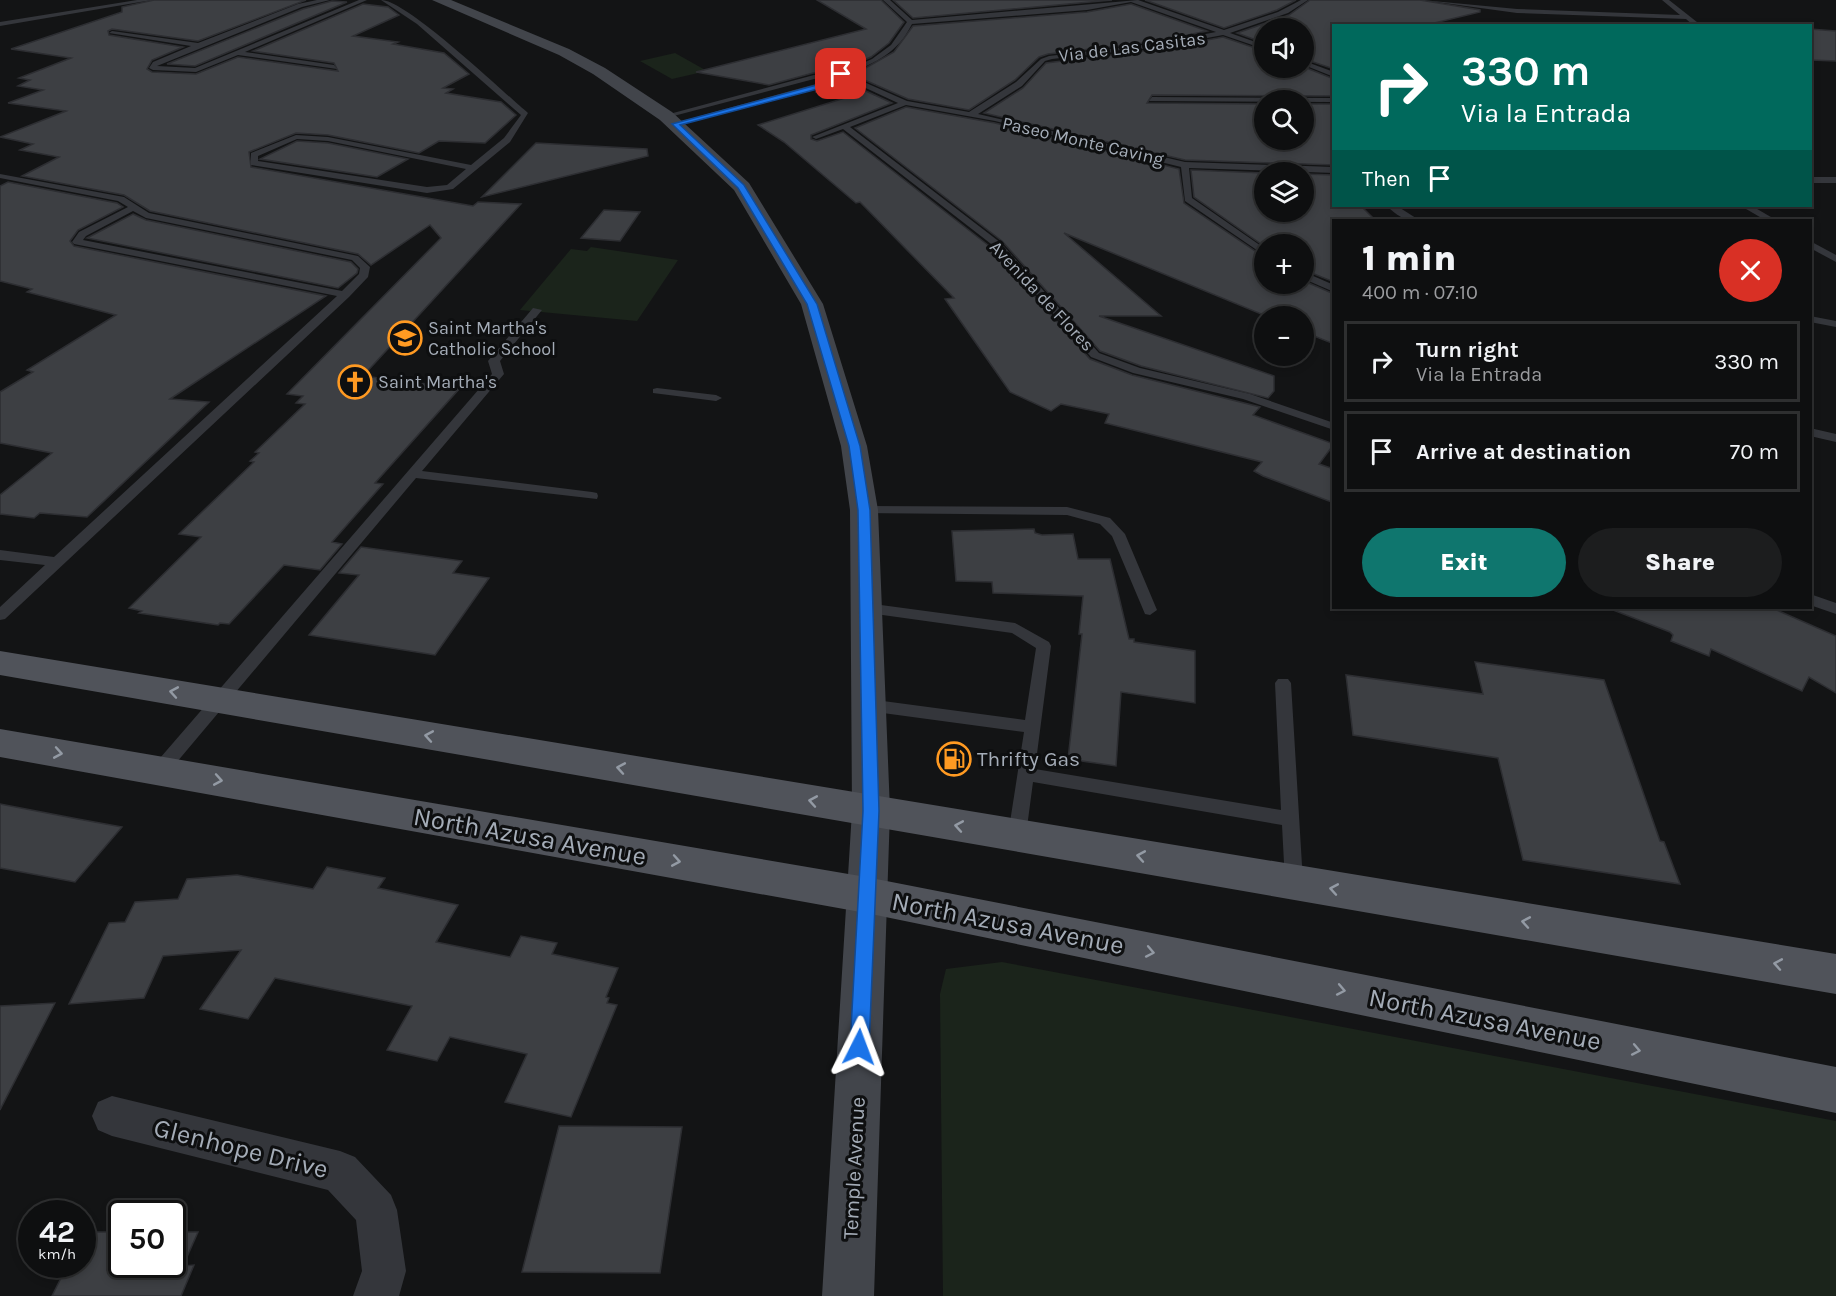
<!DOCTYPE html>
<meta charset="utf-8">
<style>
body{margin:0;font-family:Karla,sans-serif;background:#1c1d1e;color:#f1f3f6;height:100vh;display:flex;flex-direction:column;font-size:22px;white-space:nowrap}
*{box-sizing:border-box;margin:0}
p{font-size:20px;color:#9b9c9f}
.icon{flex:none;width:33px;height:33px;fill:none;stroke:currentColor;stroke-width:2;stroke-linecap:round;stroke-linejoin:round}
.map{position:relative;flex:1;overflow:hidden}
.drawer{position:absolute;left:1332px;top:219px;width:480px;height:390px;display:flex;flex-direction:column;background:#0e0f10;border-radius:0px;box-shadow:0 3px 9px #0003,0 0 0 2px #2e2f30}
.drawer>*{flex:none}
.top-card{position:absolute;left:1332px;top:24px;width:480px;height:183px;border-radius:0px;box-shadow:0 3px 9px #0003,0 0 0 2px #2e2f30;background:#00695c;color:#fff;overflow:hidden}
.controls{position:absolute;left:1254px;top:18px;display:grid;gap:12px}
.controls a{display:grid;place-items:center;width:60px;height:60px;border-radius:50%;background:#0e0f10;box-shadow:0 3px 9px #0003,0 0 0 2px #2e2f30;font-size:30px}
.speed{position:absolute;left:18px;top:1200px;display:flex;gap:12px;font-size:30px;font-weight:700;text-align:center}
.speed>*{display:grid;place-content:center;width:78px;height:78px;border-radius:50%;background:#0e0f10;box-shadow:0 3px 9px #0003,0 0 0 2px #2e2f30;line-height:1}
.speed small{font-size:15px;font-weight:400}
.speed .limit{border:3px solid #111;border-radius:9px;background:#fff;color:#111}
.pin{position:absolute;display:grid;place-items:center;width:51px;height:51px;color:#fff;margin:-26px;border-radius:12px;box-shadow:0 3px 9px #0006}
.me{position:absolute;width:66px;margin:-33px;rotate:3deg;stroke-linejoin:round;filter:drop-shadow(0 0 4px #0008)}
.turn{display:flex;align-items:center;gap:21px;height:126px;padding:0 30px;font-size:27px}
.turn .icon{width:78px;height:78px;stroke-width:2.5}
.turn b{display:block;font-size:42px;line-height:51px}
.then{display:flex;align-items:center;height:57px;padding:0 30px;background:#0003;gap:12px;font-size:22px}
.round{display:grid;place-items:center;flex:none;width:63px;height:63px;border-radius:32px;background:#1c1d1e}
.overview{display:flex;align-items:center;justify-content:space-between;height:102px;padding:0 30px}
h1{font-size:36px;font-weight:800;line-height:45px}
.action{display:flex;gap:12px;margin-top:auto;padding:12px 30px}
.action a{flex:1;height:69px;border-radius:36px;background:#0f766e;color:#fff;font-size:24px;font-weight:800;line-height:69px;text-align:center}
.action a+a{background:#1c1d1e;color:#f1f3f6}
ul{padding:0;list-style:none}
li{display:flex;align-items:center;gap:18px;height:81px;margin:0 12px 9px;padding:0 18px;border:3px solid #2e2f30;border-radius:0px}
li div{flex:1}
li b{display:block;font-size:22px}
li em{font-style:normal}
.map>svg:first-child{display:block}
.green{fill:#1b241b}
.building{fill:#3d3f43;stroke:#2d2e32;stroke-width:1.5}
.lines{fill:none;stroke-linecap:round;stroke-linejoin:round}
.lane{fill:#34363b;fill-rule:evenodd}
.street{fill:#34363b;fill-rule:evenodd}
.secondary{fill:#42454b;fill-rule:evenodd}
.primary{fill:#50535a;fill-rule:evenodd}
.oneway{stroke:#939aa4}
.route{fill:#1a73e8;stroke:#114b97;stroke-width:1.5}
.labels{text-anchor:middle;stroke-width:6;stroke-linejoin:round;paint-order:stroke}
.far-street-label{font-size:18px;fill:#a4acb7;stroke:#0e0f10}
.far-poi-label{font-size:18px;fill:#a4acb7;stroke:#0e0f10;text-anchor:start}
.poi-label{font-size:21px;fill:#a4acb7;stroke:#0e0f10;text-anchor:start}
.street-label{font-size:21px;fill:#a4acb7;stroke:#0e0f10}
.near-street-label{font-size:26px;fill:#a4acb7;stroke:#0e0f10}
</style>
<div class="map">
<svg width="1836" height="1296" viewBox="0 0 1836 1296">
<rect width="100%" height="100%" fill="#131415"/>
<g class="green">
<path d="M675 53 707 71 672 79 640 61Z"/>
<path d="M591 247 678 260 637 321 520 310 571 249 587 251Z"/>
<path d="M1002 962 1836 1121V1296H943L940 994 946 969Z"/>
</g>
<g class="building">
<path d="M154 0H306L198 41 112 29 108 31 109 35 183 47 152 60 147 69 152 72 196 74 238 57 338 71 334 63 253 51 363 4 388 7 399 15 353 36 398 42 393 44 444 53 469 74 443 88 453 89 446 93 501 102 516 115 485 143 439 141 419 153 328 135 296 133 249 152 251 167 473 206 478 202 521 204 363 376 460 388 375 483 383 484 332 542 342 544 320 570 284 565 229 624 220 623 218 625 139 613 142 611 129 608 201 537 179 534 254 462 250 461 259 453 255 452 305 404 296 403 303 396 287 394 441 238 430 225 371 265 358 254 150 211 124 195 22 176 59 157 20 150 33 144 0 137 66 111 8 103 43 90 18 86 30 80 19 78 71 58 11 49 122 12V7Z"/>
<path d="M817 0H881L904 22 889 43 871 57 837 72 813 73 769 85 696 72 866 29Z"/>
<path d="M893 0H1112L913 18Z"/>
<path d="M1145 0H1296L1277 10 1224 28Z"/>
<path d="M1310 0H1420L1480 10V12L1422 26H1334V69L1304 59V28H1264V43L1237 33 1289 15Z"/>
<path d="M332 1 347 2 195 66 167 64 303 9Z"/>
<path d="M1131 4 1207 31 1159 41 1048 54 1039 57 1015 80 969 110 908 99 853 75 894 52 913 26 1087 12Z"/>
<path d="M1810 29 1836 31V61L1810 60Z"/>
<path d="M1223 37 1264 51V68L1304 67 1334 79V96L1152 95 1147 103 1264 104V140H1304V104H1334V165L1185 160 984 113 1023 88 1046 63 1159 49Z"/>
<path d="M842 80 892 103 811 135V139L817 141 843 132 993 249 1090 359 1132 375 1260 407 1253 415 1334 444 1319 464 1334 469V503L1263 476 1254 471 1262 462 1105 423 1109 414 1061 404 1051 411 1010 392 945 299 954 298 860 202 856 203 784 142 758 125 848 97 815 92 830 88Z"/>
<path d="M906 107 995 123 1179 169 1184 203 1264 257V284H1304V281L1334 294V344L1304 332V316L1270 314 1266 316 1064 233 1161 316H1099L1274 376V391L1268 398 1141 366 1100 351 1002 241 855 128Z"/>
<path d="M297 141 328 143 408 159 377 177 260 159Z"/>
<path d="M536 143 647 149 648 156 482 197Z"/>
<path d="M1191 170 1264 173V212H1304V174L1334 175V206H1361L1375 220H1334V282L1304 270V244L1264 246 1194 197Z"/>
<path d="M8 182 117 203 123 207 78 230 70 241 74 246 326 296 170 399 209 402 87 517 40 513 34 518 0 514V495L52 453 0 443V392L33 372 27 370 116 315 27 292 32 289 0 281V186Z"/>
<path d="M604 210 640 212 620 241 581 238Z"/>
<path d="M133 214 146 220 351 262 358 269 357 273 338 288 87 238Z"/>
<path d="M1034 529 1035 533 1042 535 1073 534 1078 559H1110L1129 639H1134V642L1195 651V703L1121 692 1116 766 1068 759 1082 634H1079L1083 596 993 593 992 582 956 581 952 531Z"/>
<path d="M361 547 462 561 453 573 489 578 435 655 309 635 359 575 339 573Z"/>
<path d="M1613 608H1772L1836 636V693L1809 677 1802 691 1711 649 1709 656 1671 641 1673 635 1670 632 1613 610Z"/>
<path d="M1475 662 1604 680 1660 841 1664 842 1680 884 1523 860 1498 758 1353 735 1346 675 1483 694Z"/>
<path d="M0 804 78 819 122 827 75 882 0 868Z"/>
<path d="M327 867 385 878 378 888 458 905 436 942 510 957 521 936 557 943 552 954 618 968 606 997 609 998 607 1003 617 1005 571 1117 505 1102 527 1054 450 1037 437 1061 387 1050 412 1006 275 978 248 1019 200 1009 241 950 163 956 144 998 69 1004 109 923 125 922 135 902 178 899 187 879 237 875 313 889Z"/>
<path d="M55 1003 0 1110V1006Z"/>
<path d="M559 1126 682 1127 660 1273 522 1272Z"/>
<path d="M82 1232H122V1264H172V1232H198L183 1266 194 1265 181 1296H52L68 1264H82Z"/>
</g>
<g class="lines">
<g class="lane">
<path d="M137 0H152L0 26V22Z"/>
<path d="M317 0H330L302 7 157 66 195 68 359 0H367L245 52 334 65 337 69 238 55 196 72 153 70 149 68 153 62 191 46 109 33 112 31 198 43 298 4Z"/>
<path d="M381 0C407 0 503 92 528 113L510 142 453 189 427 193 251 165V153L296 135 328 137 471 165 504 138 521 115 417 24ZM297 139 328 141 466 169 447 185 427 187 258 161V156Z"/>
<path d="M883 0H890L912 20 1138 0 1224 30 1278 12 1301 0H1308L1288 13 1230 33 1264 45V49L1223 35 1159 47 1052 59 1045 61 1022 86 978 114 1185 162 1334 167V173L1189 168 1192 198 1264 248V255L1185 201 1181 167 995 121 906 105 850 127 1001 243 1099 353 1140 368 1250 394 1334 423V430L1243 399 1133 373 1091 357 995 247 843 129 816 139 812 137 898 103 842 77 829 86 675 126 671 124 823 82 832 77 814 79 666 118 662 116 814 75 838 74 872 59 891 45 907 22ZM1131 2 1216 32 1159 43 1049 56 1041 59 1016 82 969 112 907 101 848 75C878 60 896 55 912 24L1087 10Z"/>
<path d="M1422 0 1517 9 1680 15 1662 0H1669L1702 26H1694L1686 19 1517 13Z"/>
<path d="M1304 61 1334 72V77L1304 65Z"/>
<path d="M1152 97 1334 98V102L1149 101Z"/>
<path d="M0 174 124 197 149 213 358 256 370 267 368 277 349 297 5 619 0 620V607L45 565 0 560V550L54 557 337 296 74 244 72 242 79 232 128 207 118 201 0 178ZM133 211 146 218 352 260 360 268 359 274 342 291 83 240 86 236Z"/>
<rect x="1810" y="177" width="26" height="6"/>
<path d="M1387 206H1397L1419 220C1405 221 1397 216 1387 206Z"/>
<path d="M1741 206H1752L1776 220H1765Z"/>
<path d="M1810 241 1836 255V262L1810 248Z"/>
<path d="M1304 272 1334 285V292L1304 279Z"/>
<path d="M533 308 542 310 500 361 504 374 422 471 592 492 597 493 598 496 597 499 416 478 166 775 160 777 154 775 152 770 154 765 492 374 488 361Z"/>
<path d="M1810 316 1836 321V327L1810 322Z"/>
<path d="M657 388 716 395 722 398 716 401 653 393V389Z"/>
<path d="M1810 428 1836 434V442L1810 436Z"/>
<path d="M864 506 1067 507 1110 518 1125 534 1157 610 1150 615 1145 614 1112 536 1100 524 1067 515 859 513 857 510 859 507Z"/>
<path d="M1810 594 1836 603V614L1810 605Z"/>
<path d="M866 603 1015 623 1049 642 1051 646 1035 769 1281 810 1275 683 1278 679H1288L1291 683 1303 882 1300 888 1294 890 1288 888 1285 882 1282 825 1033 782 1026 835 1023 840 1017 842 1011 840 1008 835 1024 732 868 711 862 709 860 705 862 701 868 699 1025 720 1036 648 1012 633 861 612 859 608Z"/>
</g>
<path class="street" d="M112 1096 340 1151 355 1157 391 1195 397 1210 406 1271 399 1296H353L362 1271 356 1220 328 1190 112 1136 98 1130 92 1116 98 1102Z"/>
<path class="secondary" d="M432 0H451L569 49 605 68 672 112 749 183 823 304 867 446 878 510 890 811 874 1296H822L852 811 850 510 841 446 801 304 734 190 660 120 593 74 559 55Z"/>
<g class="primary">
<path d="M0 651 1836 954V994L0 675Z"/>
<path d="M0 729 866 877 1836 1067V1113L866 913 0 757Z"/>
</g>
</g>
<defs><path id="oneway-chevron" d="M-2-3.5L2.5 0L-2 3.5" fill="none" stroke-width="1.6" stroke-linecap="round" stroke-linejoin="round" transform="scale(1.5)"/></defs>
<g class="oneway">
<use href="#oneway-chevron" transform="translate(174 692) rotate(-170)"/>
<use href="#oneway-chevron" transform="translate(429 736) rotate(-170)"/>
<use href="#oneway-chevron" transform="translate(58 753) rotate(10)"/>
<use href="#oneway-chevron" transform="translate(621 768) rotate(-170)"/>
<use href="#oneway-chevron" transform="translate(218 780) rotate(10)"/>
<use href="#oneway-chevron" transform="translate(813 801) rotate(-170)"/>
<use href="#oneway-chevron" transform="translate(959 826) rotate(-170)"/>
<use href="#oneway-chevron" transform="translate(1141 856) rotate(-170)"/>
<use href="#oneway-chevron" transform="translate(676 861) rotate(10)"/>
<use href="#oneway-chevron" transform="translate(1334 889) rotate(-170)"/>
<use href="#oneway-chevron" transform="translate(1526 922) rotate(-170)"/>
<use href="#oneway-chevron" transform="translate(1150 952) rotate(11)"/>
<use href="#oneway-chevron" transform="translate(1778 964) rotate(-170)"/>
<use href="#oneway-chevron" transform="translate(1341 990) rotate(11)"/>
<use href="#oneway-chevron" transform="translate(1636 1050) rotate(11)"/>
</g>
<path class="route" d="M841 72 843 76 829 86 680 125 744 185 817 304 860 446 870 510 879 811 869 1047 866 1053 859 1056 853 1053 850 1047 863 811 858 510 849 446 807 304 738 188 672 124 824 83Z"/>
<defs>
<symbol id="school-ring" viewBox="-11 -11 22 22"><circle r="9.5" fill="#0e0f10" stroke="#ff9a22" stroke-width="1.5"/><path d="M0-5L7-2L0 1L-7-2ZM-4 1L0 2.5L4 1V4Q0 6-4 4Z" fill="#ff9a22"/></symbol>
<symbol id="church-ring" viewBox="-11 -11 22 22"><circle r="9.5" fill="#0e0f10" stroke="#ff9a22" stroke-width="1.5"/><path d="M-1.2-6h2.4v3.5h3.3v2.4h-3.3V6h-2.4V-.1h-3.3v-2.4h3.3Z" fill="#ff9a22"/></symbol>
<symbol id="fuel-ring" viewBox="-11 -11 22 22"><circle r="9.5" fill="#0e0f10" stroke="#ff9a22" stroke-width="1.5"/><path d="M-5.5-6h7V0h2V4h1.3V-2.5L3-4.5l.8-.8L6-3V5H2.5V1h-1V6h-7ZM-4.2-4.7v3.2H.2V-4.7Z" fill="#ff9a22"/></symbol>
</defs>
<g fill-rule="evenodd">
<use href="#school-ring" x="386" y="319" width="38" height="38"/>
<use href="#church-ring" x="336" y="363" width="38" height="38"/>
<use href="#fuel-ring" x="935" y="740" width="38" height="38"/>
</g>
<g class="labels">
<g class="far-street-label">
<text transform="translate(1132 47) rotate(-7)" y="6">Via de Las Casitas</text>
<text transform="translate(1083 141) rotate(13)" y="6">Paseo Monte Caving</text>
<text transform="translate(1042 296) rotate(47)" y="6">Avenida de Flores</text>
</g>
<g class="far-poi-label">
<text x="428" y="334">Saint Martha's<tspan x="428" dy="21">Catholic School</tspan></text>
<text x="378" y="388">Saint Martha's</text>
</g>
<g class="poi-label">
<text x="977" y="766">Thrifty Gas</text>
</g>
<g class="street-label">
<text transform="translate(854 1168) rotate(-87)" y="7">Temple Avenue</text>
</g>
<g class="near-street-label">
<text transform="translate(530 836) rotate(10)" y="9">North Azusa Avenue</text>
<text transform="translate(1008 923) rotate(11)" y="9">North Azusa Avenue</text>
<text transform="translate(1485 1019) rotate(11)" y="9">North Azusa Avenue</text>
<text transform="translate(241 1148) rotate(14)" y="9">Glenhope Drive</text>
</g>
</g>
</svg>
<div class="controls">
<a><svg class="icon" aria-label="sound" viewBox="0 0 24 24"><path d="M4 9h4l5-4v14l-5-4H4zM17 9q2 3 0 6"/></svg></a>
<a><svg class="icon" aria-label="search" viewBox="0 0 24 24"><circle cx="10" cy="10" r="6"/><path d="M15 15l6 6"/></svg></a>
<a><svg class="icon" aria-label="layers" viewBox="0 0 24 24"><path d="M12 4l9 5-9 5-9-5zM3 14l9 5 9-5"/></svg></a>
<a>+</a>
<a>−</a>
</div>
<div class="speed"><div>42<small>km/h</small></div><div class="limit">50</div></div>
<div class="pin" style="left:841px;top:74px;background:#d93025"><svg class="icon" aria-label="arrive" viewBox="0 0 24 24"><path d="M6 21V4h12l-3 4 3 4H6"/></svg></div>
<svg class="me" style="left:859px;top:1047px" viewBox="-20 -20 40 40"><path d="M0-17L14 15 0 8-14 15z" fill="#1a73e8" stroke="#fff" stroke-width="4"/></svg>
<div class="top-card">
<div class="turn"><svg class="icon" aria-label="right" viewBox="0 0 24 24"><path d="M7 20v-9h11M14 6l5 5-5 5"/></svg><div><b>330 m</b>Via la Entrada</div></div>
<div class="then">Then<svg class="icon" aria-label="arrive" viewBox="0 0 24 24"><path d="M6 21V4h12l-3 4 3 4H6"/></svg></div>
</div>
<section class="drawer">
<div class="overview"><div><h1>1 min</h1><p>400 m · 07:10</p></div><a class="round" style="background:#d93025;color:#fff"><svg class="icon" aria-label="close" viewBox="0 0 24 24"><path d="M6 6l12 12M18 6L6 18"/></svg></a></div>
<ul>
<li><svg class="icon" aria-label="right" viewBox="0 0 24 24"><path d="M7 20v-9h11M14 6l5 5-5 5"/></svg><div><b>Turn right</b><p>Via la Entrada</p></div><em>330 m</em></li>
<li><svg class="icon" aria-label="arrive" viewBox="0 0 24 24"><path d="M6 21V4h12l-3 4 3 4H6"/></svg><div><b>Arrive at destination</b></div><em>70 m</em></li>
</ul>
<div class="action"><a>Exit</a><a>Share</a></div>
</section>
</div>
